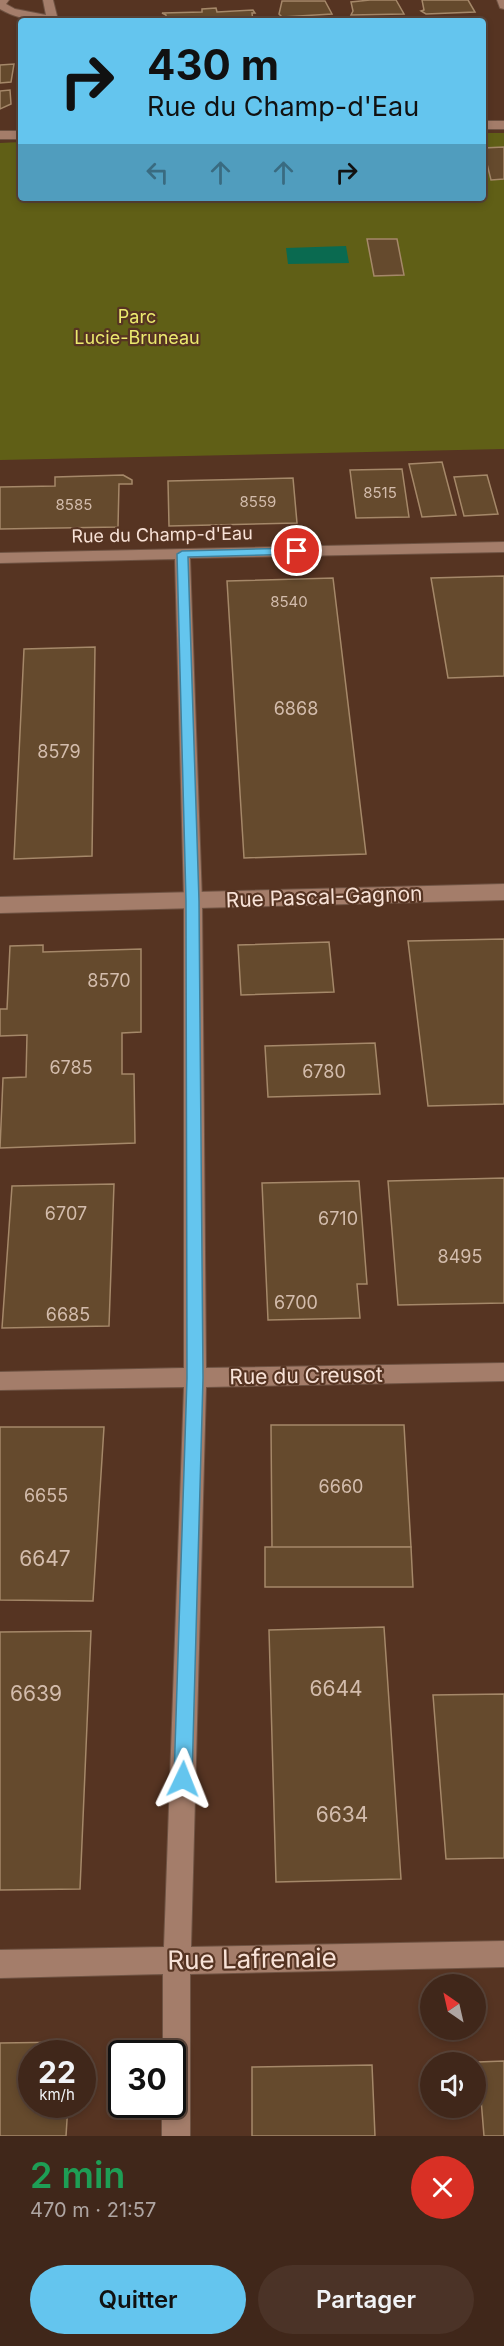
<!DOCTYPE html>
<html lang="fr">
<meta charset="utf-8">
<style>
body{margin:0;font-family:Inter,sans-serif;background:#4b3327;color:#f1f3f6;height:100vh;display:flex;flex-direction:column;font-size:22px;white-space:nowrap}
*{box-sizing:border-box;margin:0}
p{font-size:20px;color:#aea5a2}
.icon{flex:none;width:33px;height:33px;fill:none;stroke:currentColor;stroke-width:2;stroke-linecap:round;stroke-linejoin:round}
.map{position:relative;height:2136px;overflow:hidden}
.side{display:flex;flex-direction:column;background:#40271a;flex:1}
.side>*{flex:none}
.banner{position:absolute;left:18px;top:18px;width:468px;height:183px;border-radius:6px;box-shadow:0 3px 9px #0003,0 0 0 2px #594439;background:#64c5ee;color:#111;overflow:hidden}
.needle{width:39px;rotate:326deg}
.tools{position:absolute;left:420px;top:1974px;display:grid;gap:12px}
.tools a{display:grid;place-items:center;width:66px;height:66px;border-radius:50%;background:#40271a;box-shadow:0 3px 9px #0003,0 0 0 2px #594439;font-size:30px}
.speed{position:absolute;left:18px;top:2040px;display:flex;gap:12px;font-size:30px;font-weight:700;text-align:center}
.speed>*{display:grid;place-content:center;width:78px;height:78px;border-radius:50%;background:#40271a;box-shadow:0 3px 9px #0003,0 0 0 2px #594439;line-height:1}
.speed small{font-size:15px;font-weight:400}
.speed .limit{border:3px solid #111;border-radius:9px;background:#fff;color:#111}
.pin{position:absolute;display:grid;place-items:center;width:51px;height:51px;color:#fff;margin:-26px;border:3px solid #fff;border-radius:50%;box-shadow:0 2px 6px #0007}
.me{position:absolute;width:66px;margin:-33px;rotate:2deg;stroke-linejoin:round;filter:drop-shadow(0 0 4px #0008)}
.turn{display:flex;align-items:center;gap:21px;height:126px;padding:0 30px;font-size:27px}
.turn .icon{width:78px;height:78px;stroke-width:2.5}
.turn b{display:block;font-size:42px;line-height:51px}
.lanes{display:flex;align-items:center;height:57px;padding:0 30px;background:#0003;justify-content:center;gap:30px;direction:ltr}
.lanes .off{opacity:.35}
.round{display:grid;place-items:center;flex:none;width:63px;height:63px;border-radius:32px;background:#4b3327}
.head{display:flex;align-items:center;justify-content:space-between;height:102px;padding:0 30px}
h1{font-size:36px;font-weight:600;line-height:45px;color:#1e9e55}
.button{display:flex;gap:12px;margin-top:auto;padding:12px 30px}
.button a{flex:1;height:69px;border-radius:36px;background:#64c5ee;color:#111;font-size:24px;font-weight:600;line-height:69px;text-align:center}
.button a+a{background:#4b3327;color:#f1f3f6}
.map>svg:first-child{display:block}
.green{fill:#605f16}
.water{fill:#0a6a50}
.building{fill:#654a2d;stroke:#a58869;stroke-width:1.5}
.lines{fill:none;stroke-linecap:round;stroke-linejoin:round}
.minor-casing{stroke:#6f5343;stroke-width:2}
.tertiary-casing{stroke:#6f5343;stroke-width:2}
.minor{fill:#a47d6a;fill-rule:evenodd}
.tertiary{fill:#a47d6a;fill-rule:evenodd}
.route{fill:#64c5ee;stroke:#41809b;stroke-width:1.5}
.labels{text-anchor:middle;stroke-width:4.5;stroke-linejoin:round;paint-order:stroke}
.far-number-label{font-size:15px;fill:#d3bcac}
.far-park-label{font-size:18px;fill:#ebe96e;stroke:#563422}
.far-street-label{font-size:18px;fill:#f8e2d7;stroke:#563422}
.number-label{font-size:18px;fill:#d3bcac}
.street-label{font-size:21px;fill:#f8e2d7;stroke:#563422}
.near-number-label{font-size:21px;fill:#d3bcac}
.near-street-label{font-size:26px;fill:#f8e2d7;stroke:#563422}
</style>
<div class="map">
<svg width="504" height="2136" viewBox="0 0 504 2136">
<rect width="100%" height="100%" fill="#563422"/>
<path class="green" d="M483 133H504V449L0 460V143L21 142V198H483Z"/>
<path class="water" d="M346 246 349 263 288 264 286 248Z"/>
<g class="building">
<path d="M370 0H396L404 14 351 15 353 11 351 2Z"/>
<path d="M422 0H468L475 12 426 14 421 11 424 10Z"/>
<path d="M282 1H325L332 14 282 17 279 14Z"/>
<path d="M216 8 217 12 253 10 255 13H252L253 21H166V15L162 13 202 12V9Z"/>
<path d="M14 64 11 82 0 83V65Z"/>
<path d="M10 90 11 104 0 109V91Z"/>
<path d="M504 147V179L491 180 483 148Z"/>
<path d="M367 239H397L404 275 374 276Z"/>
<path d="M442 462 456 515 422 517 409 464Z"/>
<path d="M402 469 409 517 356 518 350 470Z"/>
<path d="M123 475 132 480V484H119L118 527 0 529V487L55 486V477Z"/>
<path d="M487 475 498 514 464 516 454 477Z"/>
<path d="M293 478 297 523 169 526 168 481Z"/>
<path d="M504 576V676L448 678 431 578Z"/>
<path d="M333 578 366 854 244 858 227 581Z"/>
<path d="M95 647 92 856 14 859 24 649Z"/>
<path d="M504 939V1104L428 1106 408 941Z"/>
<path d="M329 942 334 992 241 995 238 945Z"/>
<path d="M43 945V952L141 949V1032L122 1033V1074H134L135 1143 0 1148 3 1078 26 1077 27 1035 0 1036V1009H7L10 946Z"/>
<path d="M375 1043 380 1094 268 1097 265 1046Z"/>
<path d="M504 1178V1303L398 1305 388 1181Z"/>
<path d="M359 1181 367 1284H357L360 1318 268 1320 262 1183Z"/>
<path d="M114 1184 109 1326 2 1328 12 1186Z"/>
<path d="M271 1425H404L411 1547 272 1548Z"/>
<path d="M0 1427H104L93 1601 0 1600Z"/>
<path d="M265 1547H411L413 1587H265Z"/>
<path d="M384 1627 401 1879 276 1882 269 1630Z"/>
<path d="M91 1631 80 1889 0 1890V1632Z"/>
<path d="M504 1694V1858L446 1859 433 1695Z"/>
<path d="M70 2042V2054H32V2104H68L66 2136H0V2043Z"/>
<path d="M504 2061V2136H484L478 2062Z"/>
<path d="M372 2065 375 2136H252V2067Z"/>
</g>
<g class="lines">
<defs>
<g id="minor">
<path d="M0 0H9L6 4 15 9 46 15 43 0H53L58 20C41 24 15 18 0 9Z"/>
<path d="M497 0H504V9L500 8Z"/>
<path d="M504 542V552L190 558 202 901 206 1368 504 1363V1381L206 1387 191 1947 504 1941V1967L190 1974V2136H162V2104H172V2054H163V1974L0 1978V1950L164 1947 184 1387 0 1390V1372L184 1368V901L175 559 0 563V553Z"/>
</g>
<g id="tertiary">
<rect x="483" y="121" width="21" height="8"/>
<rect x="0" y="131" width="21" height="8"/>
<path d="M504 884V900L0 913V897Z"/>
</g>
</defs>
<use href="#minor" class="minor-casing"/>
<use href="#tertiary" class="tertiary-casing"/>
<use href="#minor" class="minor"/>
<use href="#tertiary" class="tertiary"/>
</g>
<path class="route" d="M297 548 302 551 301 554 188 557 199 901 203 1378 192 1779 189 1785 183 1788 177 1785 174 1779 187 1378 186 901 177 554 182 551Z"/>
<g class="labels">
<g class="far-number-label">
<text x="380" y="498">8515</text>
<text x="258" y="507">8559</text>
<text x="74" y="510">8585</text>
<text x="289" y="607">8540</text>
</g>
<g class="far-park-label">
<text x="137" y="323">Parc<tspan x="137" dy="21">Lucie-Bruneau</tspan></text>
</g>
<g class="far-street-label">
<text transform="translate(162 535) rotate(-1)" y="6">Rue du Champ-d'Eau</text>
</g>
<g class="number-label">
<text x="296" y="715">6868</text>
<text x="59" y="758">8579</text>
<text x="109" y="987">8570</text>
<text x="71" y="1074">6785</text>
<text x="324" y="1078">6780</text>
<text x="66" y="1220">6707</text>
<text x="338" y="1225">6710</text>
<text x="460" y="1263">8495</text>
<text x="296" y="1309">6700</text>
<text x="68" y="1321">6685</text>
<text x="341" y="1493">6660</text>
<text x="46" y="1502">6655</text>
</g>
<g class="street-label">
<text transform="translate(324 897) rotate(-2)" y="7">Rue Pascal-Gagnon</text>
<text transform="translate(306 1376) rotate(-1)" y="7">Rue du Creusot</text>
</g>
<g class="near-number-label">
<text x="45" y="1566">6647</text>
<text x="336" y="1696">6644</text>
<text x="36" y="1701">6639</text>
<text x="342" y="1822">6634</text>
</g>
<g class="near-street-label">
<text transform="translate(252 1959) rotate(-1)" y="9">Rue Lafrenaie</text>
</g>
</g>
</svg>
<div class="tools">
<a><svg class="needle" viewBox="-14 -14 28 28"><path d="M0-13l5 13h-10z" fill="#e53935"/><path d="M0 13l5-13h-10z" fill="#aea5a2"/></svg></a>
<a><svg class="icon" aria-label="sound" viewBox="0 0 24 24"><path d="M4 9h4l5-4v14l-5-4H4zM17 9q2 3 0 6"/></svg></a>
</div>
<div class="speed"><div>22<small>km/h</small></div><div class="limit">30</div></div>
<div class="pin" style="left:297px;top:551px;background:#d93025"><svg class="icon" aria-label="arrive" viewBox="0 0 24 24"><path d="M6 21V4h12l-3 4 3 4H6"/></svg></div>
<svg class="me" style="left:183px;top:1779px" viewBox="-20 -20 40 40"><path d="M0-17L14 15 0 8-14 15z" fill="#64c5ee" stroke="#fff" stroke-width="4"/></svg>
<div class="banner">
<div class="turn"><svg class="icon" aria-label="right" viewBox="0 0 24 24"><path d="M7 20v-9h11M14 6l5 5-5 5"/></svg><div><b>430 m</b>Rue du Champ-d'Eau</div></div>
<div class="lanes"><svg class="icon off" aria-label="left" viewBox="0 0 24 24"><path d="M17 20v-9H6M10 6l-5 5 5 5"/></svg><svg class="icon off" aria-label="ahead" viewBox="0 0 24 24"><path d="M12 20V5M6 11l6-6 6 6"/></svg><svg class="icon off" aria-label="ahead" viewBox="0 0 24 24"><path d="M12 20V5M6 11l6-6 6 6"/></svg><svg class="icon" aria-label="right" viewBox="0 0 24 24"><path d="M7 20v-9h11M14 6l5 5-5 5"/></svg></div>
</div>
</div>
<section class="side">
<div class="head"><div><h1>2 min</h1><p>470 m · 21:57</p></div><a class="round" style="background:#d93025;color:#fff"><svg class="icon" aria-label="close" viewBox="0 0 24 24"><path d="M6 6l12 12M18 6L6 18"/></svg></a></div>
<div class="button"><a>Quitter</a><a>Partager</a></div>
</section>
